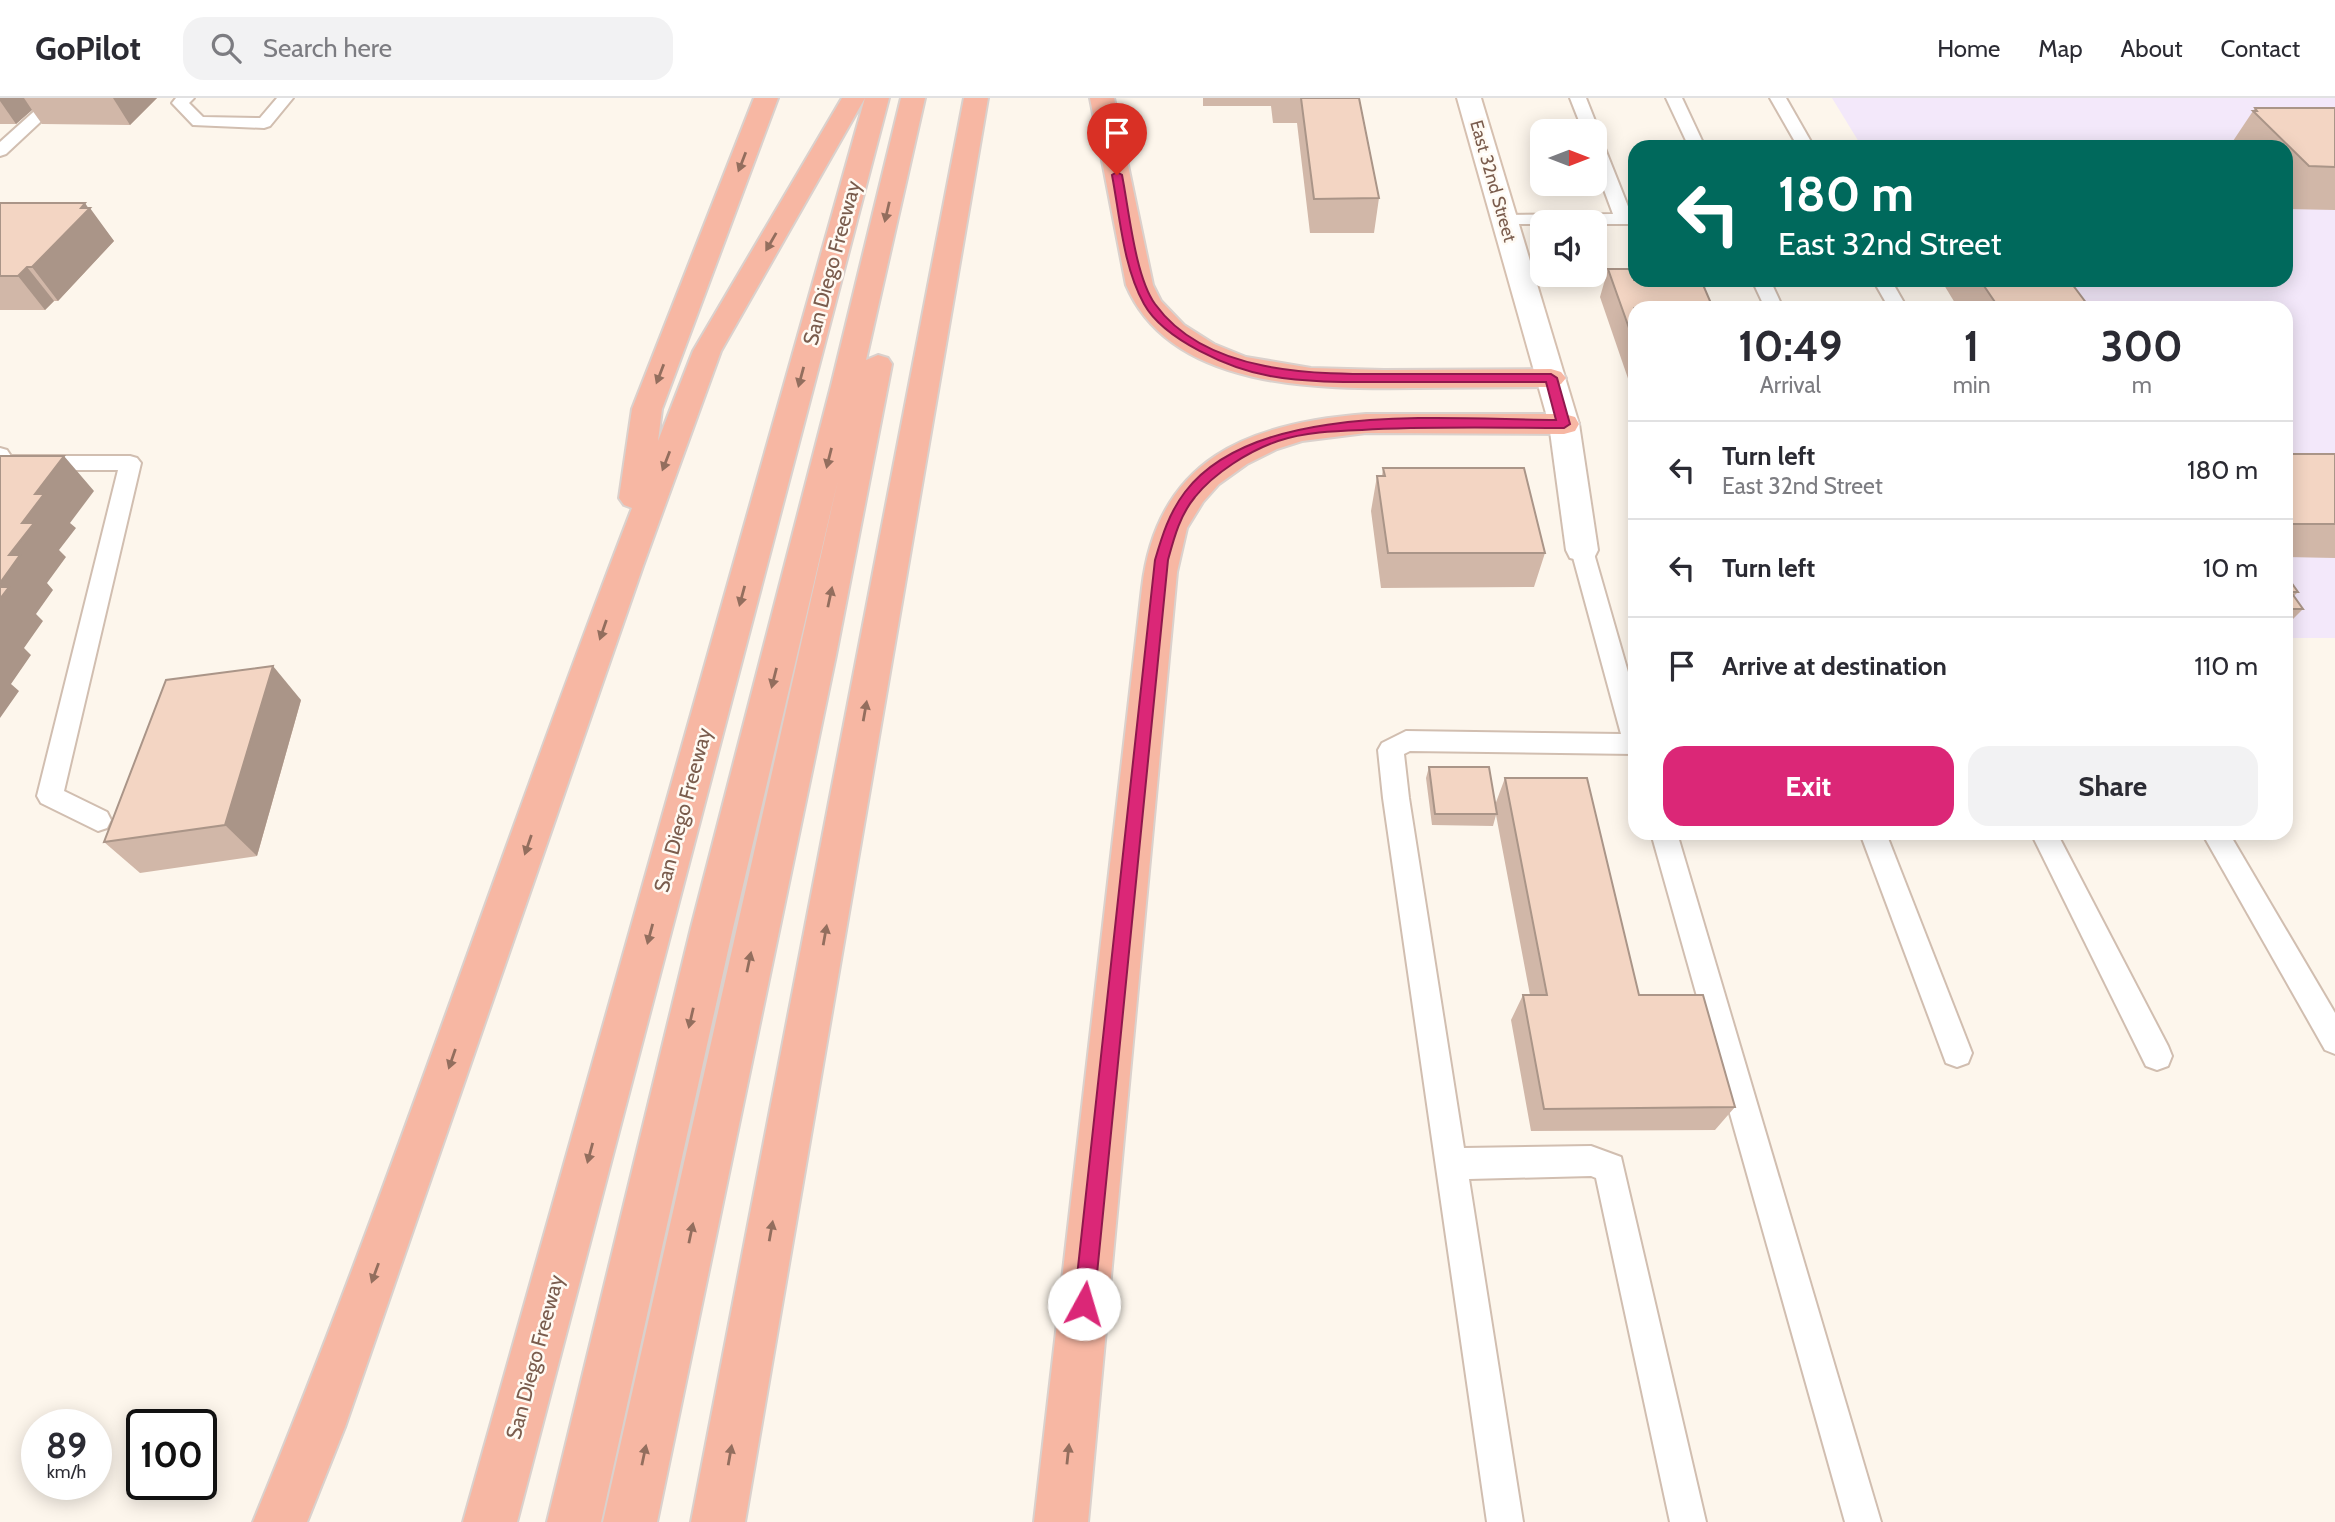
<!DOCTYPE html>
<style>
body{margin:0;font-family:Cabin,sans-serif;background:#f2f2f3;color:#2b2b33;height:100vh;display:flex;flex-direction:column;font-size:26px;white-space:nowrap}
*{box-sizing:border-box;margin:0}
p{font-size:23px;color:#7c7c81}
.icon{flex:none;width:38px;height:38px;fill:none;stroke:currentColor;stroke-width:2;stroke-linecap:round;stroke-linejoin:round}
.map{position:relative;flex:1;overflow:hidden}
.sheet{position:absolute;left:1628px;top:203px;width:665px;height:539px;display:flex;flex-direction:column;background:#fff;border-radius:21px;box-shadow:0 4px 18px #0003}
.sheet>*{flex:none}
.guide{position:absolute;left:1628px;top:42px;width:665px;height:147px;border-radius:21px;box-shadow:0 4px 18px #0003;background:#00695c;color:#fff;overflow:hidden}
.needle{width:46px;rotate:90deg}
.controls{position:absolute;left:1530px;top:21px;display:grid;gap:14px}
.controls a{display:grid;place-items:center;width:77px;height:77px;border-radius:14px;background:#fff;box-shadow:0 4px 18px #0003;font-size:35px}
.speed{position:absolute;left:21px;top:1311px;display:flex;gap:14px;font-size:35px;font-weight:700;text-align:center}
.speed>*{display:grid;place-content:center;width:91px;height:91px;border-radius:50%;background:#fff;box-shadow:0 4px 18px #0003;line-height:1}
.speed small{font-size:18px;font-weight:400}
.speed .limit{border:4px solid #111;border-radius:10px;background:#fff;color:#111}
.pin{position:absolute;display:grid;place-items:center;width:60px;height:60px;color:#fff;margin:-72px -30px;border-radius:50% 50% 50% 0;rotate:-45deg;box-shadow:0 0 7px #0007}
.pin .icon{rotate:45deg}
.me{position:absolute;width:77px;margin:-38px;rotate:6deg;stroke-linejoin:round;filter:drop-shadow(0 0 5px #0008)}
.turn{display:flex;align-items:center;gap:24px;height:147px;padding:0 35px;font-size:32px}
.turn .icon{width:91px;height:91px;stroke-width:2.5}
.turn b{display:block;font-size:49px;line-height:60px}
.eta{display:flex;justify-content:space-evenly;align-items:center;height:119px;text-align:center}
.eta b{font-size:42px;font-weight:700;line-height:49px}
.action{display:flex;gap:14px;margin-top:auto;padding:14px 35px}
.action a{flex:1;height:80px;border-radius:21px;background:#db2777;color:#fff;font-size:28px;font-weight:700;line-height:80px;text-align:center}
.action a+a{background:#f2f2f3;color:#2b2b33}
ul{padding:0;list-style:none}
li{display:flex;align-items:center;gap:21px;height:98px;padding:0 35px;border-top:2px solid #e1e1e2}
li div{flex:1}
li b{display:block;font-size:26px}
li em{font-style:normal}
header{display:flex;align-items:center;gap:42px;box-sizing:border-box;height:98px;padding:0 35px;background:#fff;border-bottom:2px solid #e1e1e2}
header strong{font-size:33px}
nav{display:flex;gap:38px;margin-inline-start:auto;font-size:24px}
.search{width:490px;height:63px;background:#f2f2f3;display:flex;align-items:center;gap:18px;box-sizing:border-box;padding:0 24px;border-radius:21px;color:#7c7c81;font-size:26px}
.map>svg:first-child{display:block}
.education{fill:#f3e8fa}
.lines{fill:none;stroke-linecap:round;stroke-linejoin:round}
.lane-casing{stroke:#d1beb0;stroke-width:4}
.street-casing{stroke:#d1beb0;stroke-width:4}
.secondary-casing{stroke:#d6c0b0;stroke-width:4}
.highway-casing{stroke:#dad1cd;stroke-width:4}
.lane{fill:#fff;fill-rule:evenodd}
.street{fill:#fff;fill-rule:evenodd}
.secondary{fill:#fff;fill-rule:evenodd}
.highway{fill:#f7b7a3;fill-rule:evenodd}
.wall{fill:#d1b7a8}
.shaded-wall{fill:#aa9588}
.building{fill:#f3d5c3;stroke:#aa9588;stroke-width:2}
.oneway{fill:#936e5e}
.route{fill:#db2777;stroke:#8e194d;stroke-width:2}
.labels{text-anchor:middle;stroke-width:5;stroke-linejoin:round;paint-order:stroke}
.far-street-label{font-size:18px;fill:#7a5c4d;stroke:#fffaf3}
.street-label{font-size:21px;fill:#7a5c4d;stroke:#fffaf3}
</style>
<header>
<strong>GoPilot</strong>
<div class="search"><svg class="icon" aria-label="search" viewBox="0 0 24 24"><circle cx="10" cy="10" r="6"/><path d="M15 15l6 6"/></svg>Search here</div>
<nav><a>Home</a><a>Map</a><a>About</a><a>Contact</a></nav>
</header>
<div class="map">
<svg width="2335" height="1424" viewBox="0 0 2335 1424">
<rect width="100%" height="100%" fill="#fdf6ec"/>
<path class="education" d="M1832 0H2335V540H2293L2286 530V210H2062L2043 182H2286V49H1862Z"/>
<g class="lines">
<defs>
<g id="lane">
<path d="M49 0H66L6 56 0 58V44Z"/>
<path d="M176 0H194L189 5 203 19 260 20 277 0H293L270 28 264 30 193 27 172 5Z"/>
<path d="M1570 0H1586L1599 33 1597 36 1594 37V33H1583Z"/>
<path d="M1666 0H1682L1705 49H1689Z"/>
<path d="M1770 0H1786L1814 49H1798Z"/>
<path d="M1594 38 1602 43 1631 116H1634V126H1499L1496 122 1505 117 1613 116 1594 65Z"/>
<path d="M1752 182H1770L1783 210H1765Z"/>
<path d="M1873 182H1891L1907 210H1889Z"/>
<path d="M0 350 7 352 11 358H130L137 360 141 365 64 693 107 714 111 722 107 730 98 733 41 705 37 698 118 372H4L0 371Z"/>
<path d="M1582 444 1590 447 1593 452 1634 595V656L1410 653 1404 656 1409 700 1464 1050 1591 1048 1621 1059 1706 1424H1670L1596 1080 1591 1078 1469 1081 1523 1424H1487L1383 700 1378 652 1382 645 1406 633 1621 636 1571 452 1574 447Z"/>
<path d="M1651 735H1677L1881 1424H1845Z"/>
<path d="M1860 735H1886L1972 955 1968 965 1957 969 1946 965Z"/>
<path d="M2031 735H2057L2168 948 2172 958 2168 968 2157 972 2146 968Z"/>
<path d="M2202 735H2229L2335 915V956L2325 952Z"/>
</g>
<path id="street" d="M1564 316 1575 319 1579 326 1598 452 1594 460 1582 463 1570 460 1566 452 1549 326 1553 319Z"/>
<path id="secondary" d="M1457 0H1481L1579 326 1575 333 1564 336 1553 333 1549 326Z"/>
<g id="highway">
<path d="M754 0H778L662 311 658 343 693 253 842 0H889L517 1424H463L865 0 721 253 643 468 345 1329 307 1424H253C391 1090 502 746 632 410L624 407 619 400 632 311Z"/>
<path d="M901 0H925L866 262 878 257 888 260 892 266 836 557 657 1424H603L838 382 733 830 601 1424H547L691 830 831 288Z"/>
<path d="M964 0H988L745 1424H691Z"/>
<path d="M1090 0H1114L1153 187 1161 203 1184 227 1214 246 1246 259 1311 270 1384 272 1551 271 1561 274 1566 280 1561 286 1551 289C1506 289 1462 290 1417 290 1320 291 1171 293 1126 187Z"/>
<path d="M1366 316H1564L1575 319 1579 326 1575 333 1564 336 1366 335 1302 343 1277 351 1247 366 1219 386 1203 404 1187 430 1177 474 1088 1424H1034L1142 490C1157 360 1249 325 1366 316Z"/>
</g>
</defs>
<use href="#lane" class="lane-casing"/>
<use href="#street" class="street-casing"/>
<use href="#secondary" class="secondary-casing"/>
<use href="#highway" class="highway-casing"/>
<use href="#lane" class="lane"/>
<use href="#street" class="street"/>
<use href="#secondary" class="secondary"/>
<use href="#highway" class="highway"/>
</g>
<g class="wall">
<path d="M0 0H157L130 27 42 26 32 12 16 26H0Z"/>
<path d="M1203 0H1359L1379 100 1374 135H1310L1297 25H1273L1271 8H1203Z"/>
<path d="M2255 10H2335V112L2286 111V49H2229Z"/>
<path d="M0 105 88 110 114 143 58 203H54L45 212H0Z"/>
<path d="M1608 171 1634 210V298L1600 199Z"/>
<path d="M1941 182H2069L2090 210H1958Z"/>
<path d="M2286 356H2335V460L2286 459Z"/>
<path d="M1383 370 1545 455 1534 489 1381 490 1371 413 1377 378H1382Z"/>
<path d="M2286 477 2298 494 2294 498 2303 511 2286 528Z"/>
<path d="M301 602 257 758 140 775 104 744Z"/>
<path d="M1429 669 1495 707 1505 680 1639 897 1735 1009 1715 1032 1531 1033 1511 922 1523 897H1530L1496 717 1493 728 1432 727 1426 680Z"/>
</g>
<g class="shaded-wall">
<path d="M0 0H24L32 12 16 26 0 3Z"/>
<path d="M113 0H157L130 27Z"/>
<path d="M85 105 89 111 90 110 114 143 58 203 32 169Z"/>
<path d="M27 169 54 203 45 212 18 178Z"/>
<path d="M64 358 94 393 70 425 76 430 59 452 66 459 47 485 53 492 36 516 43 523 24 550 31 557 11 586 19 593 0 620V485L22 425 35 396Z"/>
<path d="M273 568 301 602 257 758 225 727Z"/>
</g>
<g class="building">
<path d="M1301 0H1359L1379 100 1314 101Z"/>
<path d="M2255 10H2335V69L2309 68 2253 13H2257Z"/>
<path d="M0 105H85L81 110H90L32 169H27L18 178H0Z"/>
<path d="M1608 171H1634V182H1701L1713 210H1634V244Z"/>
<path d="M1980 182H2069L2090 210H1999Z"/>
<rect x="2286" y="356" width="49" height="70"/>
<path d="M0 358H64L35 396H44L22 425H34L9 457H20L0 485Z"/>
<path d="M1383 370H1524L1545 455H1388L1377 378H1385Z"/>
<path d="M2286 477 2298 494H2291L2303 511H2286Z"/>
<path d="M0 489H9L0 501Z"/>
<path d="M273 568 225 727 104 744 166 582Z"/>
<path d="M1429 669H1489L1497 716H1435Z"/>
<path d="M1505 680H1587L1639 897H1703L1735 1009 1544 1011 1523 897H1547Z"/>
</g>
<defs><path id="oneway-solid" d="M-6-.8H1V-3.2L6.5 0L1 3.2V.8H-6Z" transform="scale(1.75)"/></defs>
<g class="oneway">
<use href="#oneway-solid" transform="translate(742 64) rotate(111)"/>
<use href="#oneway-solid" transform="translate(887 114) rotate(103)"/>
<use href="#oneway-solid" transform="translate(771 144) rotate(120)"/>
<use href="#oneway-solid" transform="translate(660 276) rotate(111)"/>
<use href="#oneway-solid" transform="translate(801 279) rotate(105)"/>
<use href="#oneway-solid" transform="translate(829 360) rotate(104)"/>
<use href="#oneway-solid" transform="translate(666 363) rotate(111)"/>
<use href="#oneway-solid" transform="translate(742 498) rotate(105)"/>
<use href="#oneway-solid" transform="translate(830 499) rotate(-78)"/>
<use href="#oneway-solid" transform="translate(603 532) rotate(109)"/>
<use href="#oneway-solid" transform="translate(774 580) rotate(104)"/>
<use href="#oneway-solid" transform="translate(865 613) rotate(-80)"/>
<use href="#oneway-solid" transform="translate(528 747) rotate(109)"/>
<use href="#oneway-solid" transform="translate(650 836) rotate(105)"/>
<use href="#oneway-solid" transform="translate(825 837) rotate(-80)"/>
<use href="#oneway-solid" transform="translate(749 864) rotate(-78)"/>
<use href="#oneway-solid" transform="translate(691 920) rotate(103)"/>
<use href="#oneway-solid" transform="translate(452 961) rotate(109)"/>
<use href="#oneway-solid" transform="translate(590 1055) rotate(105)"/>
<use href="#oneway-solid" transform="translate(771 1133) rotate(-80)"/>
<use href="#oneway-solid" transform="translate(691 1135) rotate(-78)"/>
<use href="#oneway-solid" transform="translate(375 1175) rotate(110)"/>
<use href="#oneway-solid" transform="translate(1068 1356) rotate(-84)"/>
<use href="#oneway-solid" transform="translate(644 1357) rotate(-78)"/>
<use href="#oneway-solid" transform="translate(730 1357) rotate(-80)"/>
</g>
<path class="route" d="M1117 74 1122 77C1129 112 1135 178 1155 206 1210 282 1330 276 1412 276 1459 276 1505 276 1551 276L1557 280 1570 326 1564 330C1496 330 1429 328 1362 332 1334 333 1305 334 1278 343 1249 353 1214 375 1195 399 1180 417 1174 440 1168 462L1094 1206 1092 1213 1084 1216 1077 1213 1074 1206 1155 462C1162 438 1169 415 1185 394 1256 301 1451 322 1556 322L1546 284C1495 284 1443 284 1392 284 1351 284 1310 285 1270 278 1230 271 1164 242 1144 206 1123 168 1120 119 1112 77Z"/>
<g class="labels">
<g class="far-street-label">
<text transform="translate(1493 83) rotate(74)" y="6">East 32nd Street</text>
</g>
<g class="street-label">
<text transform="translate(832 165) rotate(-75)" y="7">San Diego Freeway</text>
<text transform="translate(683 712) rotate(-75)" y="7">San Diego Freeway</text>
<text transform="translate(535 1259) rotate(-75)" y="7">San Diego Freeway</text>
</g>
</g>
</svg>
<div class="controls">
<a><svg class="needle" viewBox="-14 -14 28 28"><path d="M0-13l5 13h-10z" fill="#e53935"/><path d="M0 13l5-13h-10z" fill="#7c7c81"/></svg></a>
<a><svg class="icon" aria-label="sound" viewBox="0 0 24 24"><path d="M4 9h4l5-4v14l-5-4H4zM17 9q2 3 0 6"/></svg></a>
</div>
<div class="speed"><div>89<small>km/h</small></div><div class="limit">100</div></div>
<div class="pin" style="left:1117px;top:77px;background:#d93025"><svg class="icon" aria-label="arrive" viewBox="0 0 24 24"><path d="M6 21V4h12l-3 4 3 4H6"/></svg></div>
<svg class="me" style="left:1084px;top:1206px" viewBox="-20 -20 40 40"><circle r="19" fill="#fff"/><path d="M0-13L10 11 0 6-10 11z" fill="#db2777"/></svg>
<div class="guide">
<div class="turn"><svg class="icon" aria-label="left" viewBox="0 0 24 24"><path d="M17 20v-9H6M10 6l-5 5 5 5"/></svg><div><b>180 m</b>East 32nd Street</div></div>
</div>
<section class="sheet">
<div class="eta">
<div><b>10:49</b><p>Arrival</p></div>
<div><b>1</b><p>min</p></div>
<div><b>300</b><p>m</p></div>
</div>
<ul>
<li><svg class="icon" aria-label="left" viewBox="0 0 24 24"><path d="M17 20v-9H6M10 6l-5 5 5 5"/></svg><div><b>Turn left</b><p>East 32nd Street</p></div><em>180 m</em></li>
<li><svg class="icon" aria-label="left" viewBox="0 0 24 24"><path d="M17 20v-9H6M10 6l-5 5 5 5"/></svg><div><b>Turn left</b></div><em>10 m</em></li>
<li><svg class="icon" aria-label="arrive" viewBox="0 0 24 24"><path d="M6 21V4h12l-3 4 3 4H6"/></svg><div><b>Arrive at destination</b></div><em>110 m</em></li>
</ul>
<div class="action"><a>Exit</a><a>Share</a></div>
</section>
</div>
